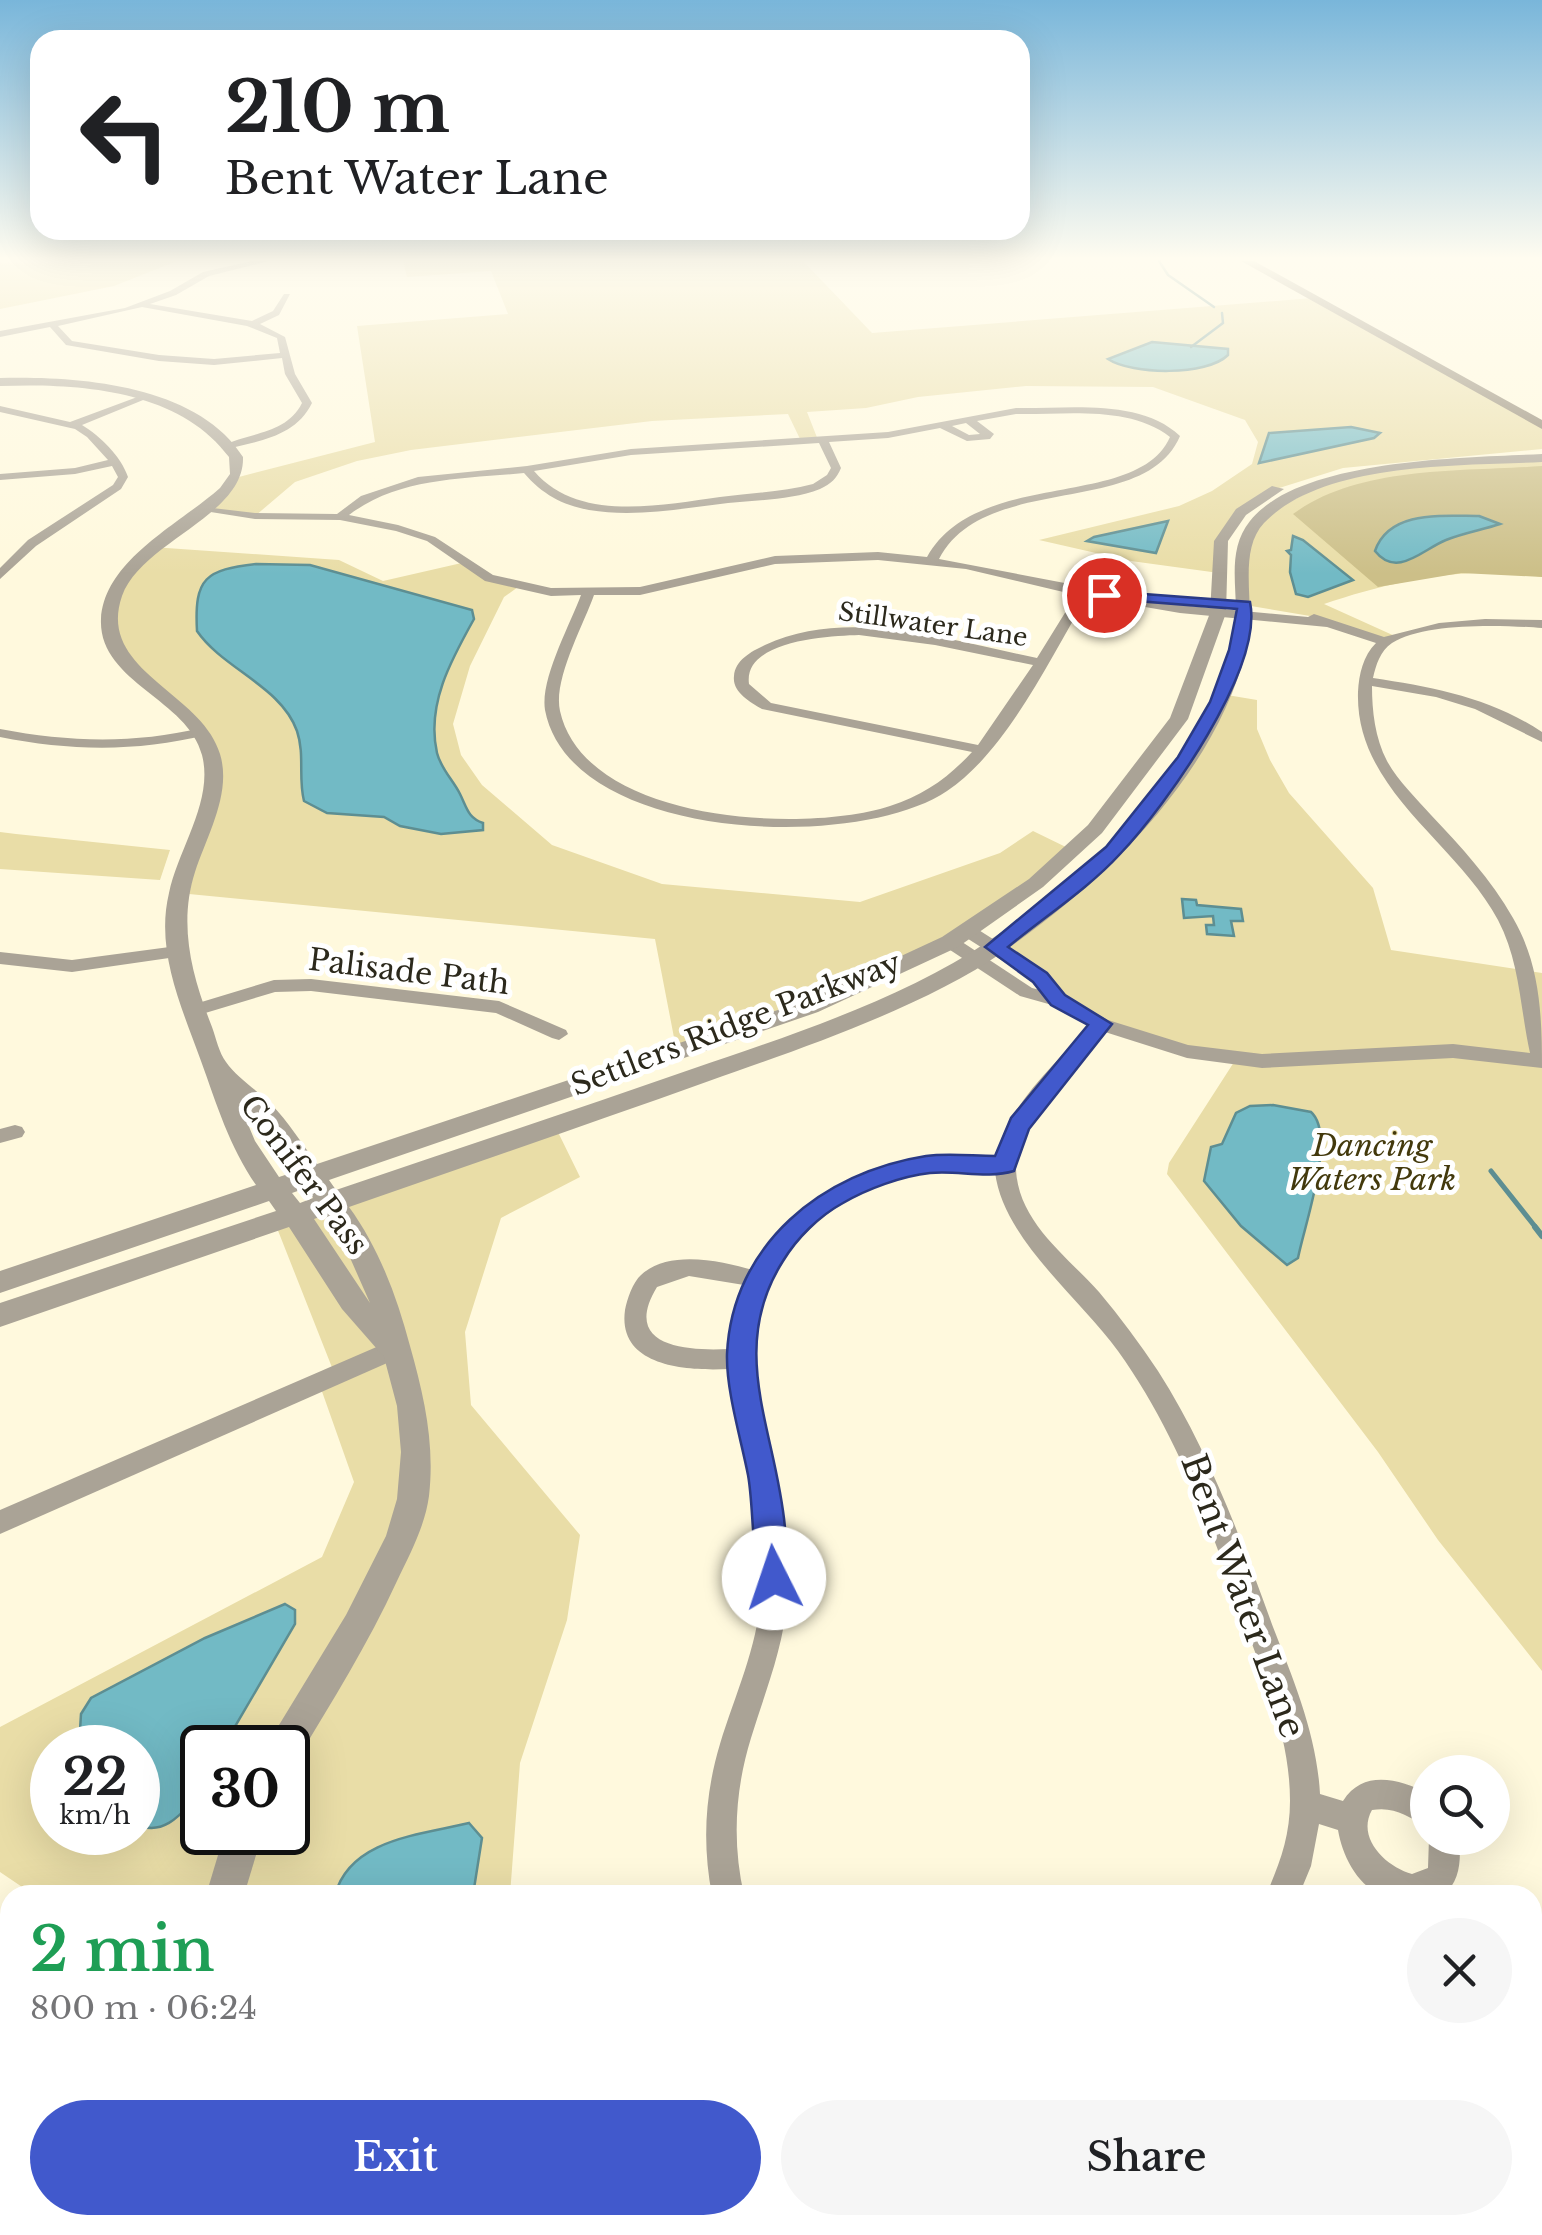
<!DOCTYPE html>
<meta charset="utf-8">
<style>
body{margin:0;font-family:"Libre Baskerville",serif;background:#f6f6f6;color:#202124;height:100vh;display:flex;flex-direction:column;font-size:38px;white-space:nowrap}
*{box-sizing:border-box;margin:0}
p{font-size:32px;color:#757577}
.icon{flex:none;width:55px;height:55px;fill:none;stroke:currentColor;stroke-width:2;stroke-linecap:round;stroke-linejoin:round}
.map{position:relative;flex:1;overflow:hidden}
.details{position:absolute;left:0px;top:1885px;width:1542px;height:350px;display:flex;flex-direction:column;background:#fff;border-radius:30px 30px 0 0;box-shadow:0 10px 40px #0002}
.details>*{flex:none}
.top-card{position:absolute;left:30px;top:30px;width:1000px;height:210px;border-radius:30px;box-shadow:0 10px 40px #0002;background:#fff;color:#202124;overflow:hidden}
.tools{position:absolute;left:1410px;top:1755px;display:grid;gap:20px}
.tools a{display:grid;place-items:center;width:100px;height:100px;border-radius:50%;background:#fff;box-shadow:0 10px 40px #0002;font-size:50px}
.speed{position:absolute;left:30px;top:1725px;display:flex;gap:20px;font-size:50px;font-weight:700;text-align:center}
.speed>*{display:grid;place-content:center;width:130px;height:130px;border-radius:50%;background:#fff;box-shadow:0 10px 40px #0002;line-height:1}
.speed small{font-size:25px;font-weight:400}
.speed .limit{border:5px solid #111;border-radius:15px;background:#fff;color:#111}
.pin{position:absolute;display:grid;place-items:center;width:85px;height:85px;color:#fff;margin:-42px;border:5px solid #fff;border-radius:50%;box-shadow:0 2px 10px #0007}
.me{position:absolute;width:110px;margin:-55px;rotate:356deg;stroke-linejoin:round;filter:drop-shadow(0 0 8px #0008)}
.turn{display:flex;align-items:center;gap:35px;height:210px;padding:0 30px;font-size:45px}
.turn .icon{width:130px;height:130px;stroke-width:2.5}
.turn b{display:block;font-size:70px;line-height:85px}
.round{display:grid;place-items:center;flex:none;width:105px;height:105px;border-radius:52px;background:#f6f6f6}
.head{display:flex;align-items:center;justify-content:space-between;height:170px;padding:0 30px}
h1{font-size:60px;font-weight:600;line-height:75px;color:#1e9e55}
.primary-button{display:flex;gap:20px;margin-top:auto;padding:20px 30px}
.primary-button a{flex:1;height:115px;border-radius:60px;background:#4159cc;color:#fff;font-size:40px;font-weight:600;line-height:115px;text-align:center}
.primary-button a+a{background:#f6f6f6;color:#202124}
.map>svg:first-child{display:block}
.green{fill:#e9dda7;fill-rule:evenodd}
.forest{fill:#ccbf88}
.water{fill:#72bac5;stroke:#5d8e92;stroke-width:2.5}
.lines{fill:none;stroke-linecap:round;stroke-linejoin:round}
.stream-far2{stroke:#5d8e92;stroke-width:2.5}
.stream-far1{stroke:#5d8e92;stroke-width:5}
.stream{stroke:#5d8e92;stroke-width:6}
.minor{fill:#aaa396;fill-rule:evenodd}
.tertiary{fill:#aaa396;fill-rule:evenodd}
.secondary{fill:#857a67;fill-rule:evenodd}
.route{fill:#4159cc;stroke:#2a3a85;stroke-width:2.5}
.labels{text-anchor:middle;stroke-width:10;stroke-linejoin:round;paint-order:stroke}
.far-street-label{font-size:25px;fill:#2c291c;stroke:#fff}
.street-label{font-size:30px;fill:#2c291c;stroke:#fff}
.park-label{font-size:30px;font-style:italic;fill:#43390c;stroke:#fff}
.near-street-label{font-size:35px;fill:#2c291c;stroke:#fff}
</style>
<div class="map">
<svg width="1542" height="2235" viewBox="0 0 1542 2235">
<rect width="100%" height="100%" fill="#fff9dd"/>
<g class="green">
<path d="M177 261 114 286 0 309V263Z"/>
<path d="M403 261H803L872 333 1313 298 1542 425V449L1343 468 1276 489 1232 522 1219 573 1131 561 1039 540 1179 506 1212 491 1252 464 1258 442 1245 420 1153 387 1026 386 918 397 866 408 807 412 818 440 801 441 788 414 652 421 411 450 357 461 295 482 255 516 204 510 235 478 375 442 357 326 508 314 491 271 407 277Z"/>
<path d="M1542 458V577C1470 564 1392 581 1324 604L1397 637 1385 642 1310 616 1245 605 1248 534 1262 517 1323 484 1393 469Z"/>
<path d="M152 547 339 560 383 581 466 562 474 570 518 587 504 597 470 666 453 724 461 755 482 785 552 845 662 884 860 902 1000 853 1033 831 1072 850 950 942 677 1053 655 939 189 894 208 806 206 741 127 664 110 608Z"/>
<path d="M1221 694 1257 700V729L1270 760 1289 793 1373 888 1391 950 1542 973V1671L1438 1540 1378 1452 1167 1174 1169 1163 1236 1059 1101 1023 995 947 1113 851 1185 759Z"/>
<path d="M0 832 16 834 170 850 160 880 0 869Z"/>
<path d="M555 1126 580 1177 501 1218 465 1332 471 1405 580 1535 567 1620 520 1763 510 1895H34L0 1872V1727L322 1557 354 1482 319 1383 335 1375 275 1223ZM52 1748H138V1832H52ZM202 1748H288V1832H202Z"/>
<path d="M20 2225H160L157 2235H16Z"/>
</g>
<path class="forest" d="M1542 466V577L1461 573 1378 587 1293 514C1360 465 1462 472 1542 466Z"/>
<g class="water">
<path d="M1152 342 1228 349V355C1207 376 1132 375 1108 359Z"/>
<path d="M1351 427 1380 433 1374 438 1259 463 1269 433Z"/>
<path d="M1479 516 1500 524C1482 530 1463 533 1446 540 1423 549 1397 579 1375 551 1389 510 1442 516 1479 516Z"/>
<path d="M1168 521 1156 553 1087 541 1094 537Z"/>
<path d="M1293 536 1303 540 1353 580 1308 597 1296 594 1290 572 1291 555 1287 551 1291 550Z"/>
<path d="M256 564 310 565 472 610 474 619C451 660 426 705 437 753 441 769 453 780 460 794 467 808 468 818 483 823V830L441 834 400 826 384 817 327 813 304 801C298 778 305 755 297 731 281 686 223 669 197 631 194 577 206 570 256 564Z"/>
<path d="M1182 899 1196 900 1197 905 1241 909 1243 921H1231L1234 936 1207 934 1206 925H1214L1213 916 1184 918Z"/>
<path d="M1273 1105 1311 1112C1337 1135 1304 1226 1298 1258L1287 1265 1241 1226 1204 1181 1211 1147 1222 1144 1236 1113 1250 1106Z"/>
<path d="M285 1604 295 1610V1624L223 1747 202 1748V1792C184 1810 166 1837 138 1825V1748L79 1747 81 1714 91 1698 205 1638Z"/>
<path d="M469 1823 482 1838 473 1895H335C350 1839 420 1835 469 1823Z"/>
</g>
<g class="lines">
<g class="stream-far2">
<path d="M1159 261 1168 275 1214 307"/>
<path d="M1191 347 1223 323 1222 313"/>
</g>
<path class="stream-far1" d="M1491 1171 1537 1229"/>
<path class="stream" d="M1535 1227 1542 1236"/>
<g class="minor">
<path d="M252 261H269L209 276 176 295 150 304 252 321 273 311 284 294H290L279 315 260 324 285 337 295 374 312 403C296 436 260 441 227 449L222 446C249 432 286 435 302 403L285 374 282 358 214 365 159 361 66 345 50 327 0 337V331L125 308 170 291 203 272ZM142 307 247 326 277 338 280 353 214 359 159 355 72 341 58 326Z"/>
<path d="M140 396 148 398 82 425C100 436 121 456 128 477L121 489 36 546 0 579V568L28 540 113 485 118 477 112 466 75 474 0 480V474L75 468 108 460 87 437 75 429 0 412V406L70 422Z"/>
<path d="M1016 408C1068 409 1140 398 1180 436 1145 519 985 471 939 559L1180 605 1308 617 1314 614 1384 637 1439 623 1485 619 1542 620V628C1504 625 1424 622 1392 643 1380 651 1376 665 1373 678 1433 687 1491 698 1542 732V742L1475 709 1436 697 1372 686C1372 711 1375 738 1387 761 1398 781 1416 798 1431 815 1461 847 1491 879 1513 918 1540 964 1542 1015 1542 1068L1453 1058 1262 1068 1187 1058 1105 1032C1076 1065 1014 1123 1016 1169 1018 1222 1067 1256 1099 1292 1120 1317 1140 1344 1158 1371 1209 1451 1241 1539 1273 1627 1294 1681 1317 1736 1320 1794L1343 1801C1363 1769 1399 1779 1428 1793V1826C1407 1817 1395 1806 1372 1810 1356 1838 1386 1867 1412 1874L1428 1868 1429 1838H1459C1461 1858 1461 1881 1443 1895 1425 1895 1397 1900 1380 1894 1356 1884 1342 1854 1338 1830L1319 1824 1311 1866 1299 1895H1266C1280 1863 1290 1836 1290 1801 1290 1739 1266 1682 1245 1625 1211 1529 1178 1435 1118 1351 1079 1297 1003 1239 995 1172 934 1167 874 1177 824 1217 684 1331 798 1457 787 1599 784 1647 765 1692 751 1738 735 1790 732 1842 744 1895H712C702 1843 705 1794 720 1744 735 1695 757 1648 761 1596 766 1518 736 1445 729 1369 689 1371 617 1368 625 1310 627 1299 633 1282 641 1275 669 1249 721 1261 753 1270 804 1184 900 1150 996 1157 1006 1106 1057 1063 1089 1026L1052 1005 1020 996 944 946 941 942 944 938H956L1032 988 1040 990 1034 981 962 935 959 931 962 927H974L1046 973 1064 996 1108 1020 1188 1045 1262 1054 1453 1044 1530 1053C1520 1008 1520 962 1498 920 1456 841 1355 790 1358 692 1359 674 1363 656 1376 643L1327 627 1180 613 1087 597C1049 659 1008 750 947 791 857 852 570 842 545 710 540 679 570 625 581 595L551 596 485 581 427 541 396 531 340 520 255 519 198 510 204 507 255 513 337 514 361 496 418 477 527 466 631 449 888 432ZM1016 414C1065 415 1129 405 1170 437 1137 511 977 467 927 557L878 552 775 556 640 587 551 588 493 575 435 537 398 525 349 515C399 477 464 479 524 473 542 494 562 505 589 510 636 518 683 508 728 503 758 500 792 500 820 489 831 484 837 478 841 468L829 442 888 438 940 428 967 441 990 439 994 434 977 421ZM966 423 980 434 969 435 952 426ZM819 443 831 468 827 475 813 484C782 492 751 493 720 497 661 505 578 523 534 471L631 455ZM878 560 966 569 1076 595 1037 658C951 641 849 606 765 645 752 651 735 660 734 676 732 692 750 702 762 709L972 752C948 778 924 795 890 806 804 834 585 823 560 711 553 680 583 626 594 595H640L775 564ZM859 635 935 645 1033 665 978 745 771 703 749 684C743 640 829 636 859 635ZM689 1276 744 1285 732 1320 729 1349C689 1351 620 1348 657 1287Z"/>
<path d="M201 728 206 729V735C137 752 70 751 0 737V729C68 742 134 744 201 728Z"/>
<path d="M177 946 183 948 186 952 183 956 72 972 0 964V952L72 960Z"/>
<path d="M311 979 499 1001 566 1030 568 1034 559 1040 552 1038 496 1013 311 991 275 992 192 1017 183 1011 185 1007 274 980Z"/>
<path d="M15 1125 22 1127 25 1132 22 1137 0 1143V1129Z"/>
<path d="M395 1339 403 1342 407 1349 403 1356 0 1534V1510Z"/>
<path d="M837 2225H878L874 2235H833Z"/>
</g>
<g class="tertiary">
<path d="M0 378C77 376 197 384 243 457 245 516 142 541 122 596 96 671 202 692 220 754 232 793 207 835 195 872 178 925 192 976 212 1027 216 1038 219 1053 226 1062 237 1078 257 1090 271 1104 288 1121 302 1144 317 1164L802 1002 942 937 1029 879 1088 825 1170 718 1210 613 1214 541 1236 509 1272 486 1284 489 1246 515 1228 541 1226 613 1188 719 1102 833 1043 887 958 947 818 1012 329 1180 336 1190C455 1150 574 1110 692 1069 786 1037 905 998 987 942 1092 871 1202 768 1233 640 1243 600 1222 556 1250 521 1300 458 1466 458 1542 454V462C1462 466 1323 461 1264 523 1236 553 1257 609 1247 648 1214 776 1107 879 1003 952 924 1007 800 1049 709 1081 589 1124 469 1165 349 1207 379 1248 397 1297 410 1346 424 1396 435 1443 429 1496 425 1526 410 1554 397 1581 368 1644 332 1702 296 1761L288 1764V1748H265L346 1615 386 1536 397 1499 401 1452 397 1406 384 1357 342 1309 289 1227 0 1327V1303L276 1211 269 1201 0 1293V1271L256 1185C229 1146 217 1105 201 1061 182 1008 155 951 169 893 178 849 214 801 202 755 188 699 98 682 101 619 104 560 181 523 220 488L230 474 229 457C179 389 77 383 0 386ZM239 1103 256 1119 294 1172 279 1177 255 1141ZM306 1188 313 1198 300 1203 292 1193ZM325 1215 340 1235 370 1303 314 1219Z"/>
<path d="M225 1832H263L244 1895H206Z"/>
<path d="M138 2225H182L179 2235H135Z"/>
</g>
<path class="secondary" d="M1241 261H1254L1542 420V429Z"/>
</g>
<linearGradient id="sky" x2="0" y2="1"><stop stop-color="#79b6da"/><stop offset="0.45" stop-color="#fffcf0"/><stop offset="1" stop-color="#fffcf0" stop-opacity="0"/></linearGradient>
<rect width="1542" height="574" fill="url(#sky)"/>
<path class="route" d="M1104 591 1250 602C1264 669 1165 807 1120 854 1088 889 1044 917 1008 947L1047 973 1065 995 1112 1024 1029 1129 1014 1171C987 1179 957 1170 930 1173 902 1176 867 1189 843 1203 819 1216 797 1238 783 1261 726 1351 777 1433 785 1528 787 1547 792 1570 785 1588L774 1592 763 1588C751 1559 754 1508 748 1475 741 1439 726 1390 727 1354 732 1244 823 1172 926 1156 948 1153 973 1156 995 1156L1011 1118 1088 1025 1051 1005 1033 982 985 947 1106 847 1178 757 1210 702 1229 650 1237 609 1099 598 1097 595Z"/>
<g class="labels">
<g class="far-street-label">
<text transform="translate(933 624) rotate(8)" y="9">Stillwater Lane</text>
</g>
<g class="street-label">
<text transform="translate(409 972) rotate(7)" y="10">Palisade Path</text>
<text transform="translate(736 1024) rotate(-21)" y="10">Settlers Ridge Parkway</text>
<text transform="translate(304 1175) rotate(53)" y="10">Conifer Pass</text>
</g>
<g class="park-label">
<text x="1372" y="1156">Dancing<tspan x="1372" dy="34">Waters Park</tspan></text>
</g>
<g class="near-street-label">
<text transform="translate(1243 1596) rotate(70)" y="12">Bent Water Lane</text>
</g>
</g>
</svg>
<div class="tools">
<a><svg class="icon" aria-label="search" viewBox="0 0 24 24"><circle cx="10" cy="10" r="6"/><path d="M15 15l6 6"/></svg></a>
</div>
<div class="speed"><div>22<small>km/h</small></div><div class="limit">30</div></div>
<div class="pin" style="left:1104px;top:595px;background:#d93025"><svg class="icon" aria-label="arrive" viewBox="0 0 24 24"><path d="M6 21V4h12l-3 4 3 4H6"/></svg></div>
<svg class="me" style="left:774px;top:1578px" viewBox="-20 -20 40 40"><circle r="19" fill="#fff"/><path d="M0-13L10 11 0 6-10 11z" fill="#4159cc"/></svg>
<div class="top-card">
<div class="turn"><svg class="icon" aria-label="left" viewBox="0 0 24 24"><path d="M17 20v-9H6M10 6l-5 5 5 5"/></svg><div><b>210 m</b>Bent Water Lane</div></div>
</div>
<section class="details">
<div class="head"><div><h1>2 min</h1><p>800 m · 06:24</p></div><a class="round"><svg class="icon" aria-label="close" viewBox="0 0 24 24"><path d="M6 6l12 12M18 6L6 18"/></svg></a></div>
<div class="primary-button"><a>Exit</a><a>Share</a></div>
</section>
</div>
